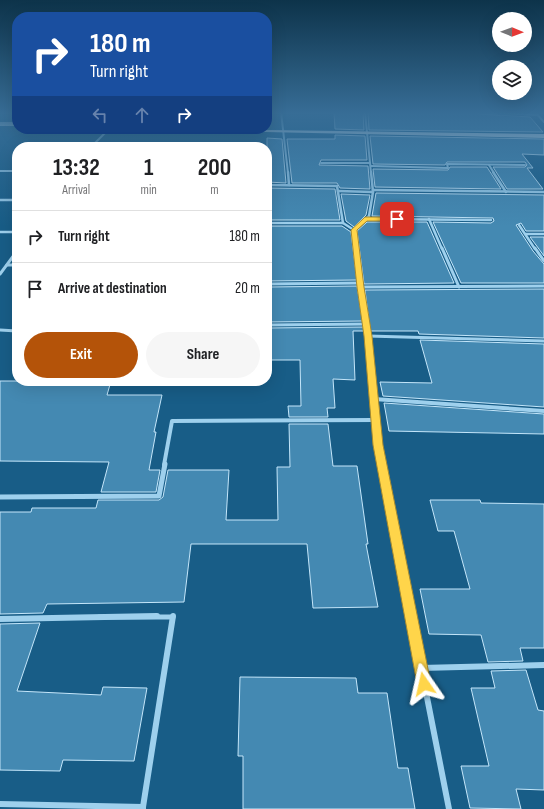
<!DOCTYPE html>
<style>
body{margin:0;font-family:"Sofia Sans Condensed",sans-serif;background:#f6f6f6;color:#202124;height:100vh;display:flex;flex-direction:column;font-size:15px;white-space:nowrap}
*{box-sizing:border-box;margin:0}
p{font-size:13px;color:#757577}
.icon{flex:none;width:22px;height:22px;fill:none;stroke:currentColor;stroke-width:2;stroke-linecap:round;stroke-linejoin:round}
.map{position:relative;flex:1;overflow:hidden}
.panel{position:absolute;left:12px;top:142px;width:260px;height:244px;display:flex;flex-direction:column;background:#fff;border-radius:16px;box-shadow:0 4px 16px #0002}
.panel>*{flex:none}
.top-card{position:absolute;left:12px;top:12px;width:260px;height:122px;border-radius:16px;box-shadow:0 4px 16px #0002;background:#1a4fa0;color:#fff;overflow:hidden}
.needle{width:26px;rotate:91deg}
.fabs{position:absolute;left:492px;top:12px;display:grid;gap:8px}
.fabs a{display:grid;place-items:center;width:40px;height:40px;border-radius:50%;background:#fff;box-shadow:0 4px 16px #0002;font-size:20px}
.pin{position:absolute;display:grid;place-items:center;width:34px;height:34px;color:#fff;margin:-17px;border-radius:8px;box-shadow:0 2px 6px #0006}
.me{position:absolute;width:44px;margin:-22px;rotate:349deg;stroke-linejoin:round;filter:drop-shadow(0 0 3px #0008)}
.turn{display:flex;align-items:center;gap:14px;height:84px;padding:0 12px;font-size:18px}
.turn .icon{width:52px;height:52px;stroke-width:2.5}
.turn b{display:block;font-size:28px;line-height:34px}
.lanes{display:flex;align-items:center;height:38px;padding:0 12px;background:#0003;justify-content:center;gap:20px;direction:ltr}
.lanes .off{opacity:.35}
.eta{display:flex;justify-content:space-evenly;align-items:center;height:68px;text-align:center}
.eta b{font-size:24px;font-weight:700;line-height:28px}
.cta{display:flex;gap:8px;margin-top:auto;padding:8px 12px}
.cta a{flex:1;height:46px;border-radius:24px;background:#b45309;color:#fff;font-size:16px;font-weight:700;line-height:46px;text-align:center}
.cta a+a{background:#f6f6f6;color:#202124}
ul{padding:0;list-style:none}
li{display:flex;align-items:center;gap:12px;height:52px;padding:0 12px;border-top:1px solid #e0e0e0}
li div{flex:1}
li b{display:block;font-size:15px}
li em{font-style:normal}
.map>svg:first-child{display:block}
.building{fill:#4489b2;stroke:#c4e6fa}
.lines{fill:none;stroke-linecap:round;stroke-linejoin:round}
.minor-far5{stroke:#9ed0ed;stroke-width:2}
.minor-far4{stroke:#9ed0ed;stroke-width:2.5}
.minor-far3{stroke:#9ed0ed;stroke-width:3}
.minor-far2{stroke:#9ed0ed;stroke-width:4}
.minor-far1{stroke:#9ed0ed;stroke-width:5}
.minor{stroke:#9ed0ed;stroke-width:6}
.trunk{fill:#f2faff;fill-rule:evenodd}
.route{fill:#ffd54a;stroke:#a68a30}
</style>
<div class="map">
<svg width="544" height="809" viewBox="0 0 544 809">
<rect width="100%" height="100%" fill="#185d87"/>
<g class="building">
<path d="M334 112H363L364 130 335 129Z"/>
<path d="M368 112H477L479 114 530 117 543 132 369 130Z"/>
<path d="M335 135 365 136 367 160H321L319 165 368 166 370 189 340 188 337 183H292L287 139H335Z"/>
<path d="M370 136 544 139V155L522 154 533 168H527L543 189H507L493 167H525L527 165 525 162H447L445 165 373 164Z"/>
<path d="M267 138 282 139 286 183 267 182Z"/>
<path d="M450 167H487L501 189 375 187 373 169 448 170Z"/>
<path d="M267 188 335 189 340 220H267Z"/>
<path d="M376 193 544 195V231H526L521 223 516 225 533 251 544 264V283H461L433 222 491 223 494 221 493 218 372 216Z"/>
<path d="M341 194 370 195 366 215 354 227 346 221Z"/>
<path d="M367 222H427L454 283 364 284 357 231Z"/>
<path d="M267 226H342L351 232 357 280 267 281Z"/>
<path d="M530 237H544V256L536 245Z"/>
<path d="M357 286 363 321 267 322V287Z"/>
<path d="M544 289V338L419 334 418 331H370L365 290Z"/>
<path d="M364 327V331H353L355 380 333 379 335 408H327L328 417H289L288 406H301L300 360H267V328Z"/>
<path d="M420 340 544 344V407L383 396 380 382 432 383Z"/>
<path d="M0 381H111L107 395H162L154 432H156L149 470H160L156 492H101L109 462 0 461Z"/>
<path d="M384 403 544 414V434L389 431Z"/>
<path d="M289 424H328L333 466H357L368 544H366L378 607 313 608 307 544H191L184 602 47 604 43 613 0 614V512H31L32 508H96L98 500H159L163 497 168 470H229L226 520H278L277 467H290Z"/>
<path d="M430 500H480L481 503 544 504V648H520L523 661 488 662 481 635 429 634 420 589H470L454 531H438Z"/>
<path d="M40 623 17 691 101 695 103 687 147 688 134 761 63 760 60 771 0 770V624Z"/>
<path d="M526 670 538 710 544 711V790L516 789 521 809 470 808 461 766H489L471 688H495L491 671Z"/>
<path d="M240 677 356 678 358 693H387L398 768H408L415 809H243V756H238Z"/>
</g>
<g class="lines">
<g class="minor-far5">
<path d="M281 112 288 173"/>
<path d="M365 112 371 173"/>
<path d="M479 112 538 115"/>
<path d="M536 113 544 122"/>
<path d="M91 147 109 129"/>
<path d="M321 163H370"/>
<path d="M489 165 494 173"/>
<path d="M371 166 448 168 447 164 525 165"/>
<path d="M0 171H17"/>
</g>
<g class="minor-far4">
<path d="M288 172 289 185"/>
<path d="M493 172 506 192"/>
<path d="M267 185 337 186 343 223"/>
<path d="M373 190 544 192"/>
<path d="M338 191 373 192"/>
<path d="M0 200H17"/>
<path d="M365 219 491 220"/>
<path d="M429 219 442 249"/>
<path d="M267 223H343L354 230"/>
<path d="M519 225 535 249"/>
<path d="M0 232H17"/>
<path d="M526 234H544"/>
<path d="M356 249 354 230 369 216 373 192 371 172"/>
</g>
<g class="minor-far3">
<path d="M356 248 369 344"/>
<path d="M442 248 459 287"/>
<path d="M535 248 544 261"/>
<path d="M7 265H17"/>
<path d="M0 274 17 251"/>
<path d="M267 284 360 283"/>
<path d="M360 287 544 286"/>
<path d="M267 325 367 324"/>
<path d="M0 330 17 331"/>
<path d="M368 336 544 341"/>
</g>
<g class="minor-far2">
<path d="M369 343 378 445 382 465"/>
<path d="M374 399 544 411"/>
<path d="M164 465 172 421 376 420"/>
</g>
<g class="minor-far1">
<path d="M382 464 412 617"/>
<path d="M0 497 159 496 165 464"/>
<path d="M99 617H173"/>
</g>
<g class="minor">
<path d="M411 616 449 809"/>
<path d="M0 619 157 616"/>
<path d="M421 668 544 665"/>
<path d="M0 804 143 807V809"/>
<path d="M143 807 173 616"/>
</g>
<g class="trunk">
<rect x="0" y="122" width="17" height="4"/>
<path d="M210 129 544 134V138L213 131Z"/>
</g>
</g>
<linearGradient id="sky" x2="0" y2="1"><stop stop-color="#0d334a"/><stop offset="0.5" stop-color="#376d96"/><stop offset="1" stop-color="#376d96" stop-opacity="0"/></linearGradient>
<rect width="544" height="226" fill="url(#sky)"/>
<path class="route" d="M365 217H397L400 219 397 221H367L357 230 364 287 372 336 383 445 431 684 429 688 424 690 419 688 417 684 373 445 364 336 357 287 351 230Z"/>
</svg>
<div class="fabs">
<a><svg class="needle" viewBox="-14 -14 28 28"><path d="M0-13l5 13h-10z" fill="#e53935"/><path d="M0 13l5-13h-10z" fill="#757577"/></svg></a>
<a><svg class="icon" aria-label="layers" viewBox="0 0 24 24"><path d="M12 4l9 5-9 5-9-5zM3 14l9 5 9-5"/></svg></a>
</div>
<div class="pin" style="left:397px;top:219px;background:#d93025"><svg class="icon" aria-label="arrive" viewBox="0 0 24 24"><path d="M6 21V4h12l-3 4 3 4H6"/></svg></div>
<svg class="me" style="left:424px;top:684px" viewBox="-20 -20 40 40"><path d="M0-17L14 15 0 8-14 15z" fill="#ffd54a" stroke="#fff" stroke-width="4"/></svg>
<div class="top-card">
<div class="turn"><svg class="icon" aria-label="right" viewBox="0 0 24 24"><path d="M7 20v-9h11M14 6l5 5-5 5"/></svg><div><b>180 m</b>Turn right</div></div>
<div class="lanes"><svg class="icon off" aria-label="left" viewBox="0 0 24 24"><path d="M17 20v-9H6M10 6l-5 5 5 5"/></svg><svg class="icon off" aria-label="ahead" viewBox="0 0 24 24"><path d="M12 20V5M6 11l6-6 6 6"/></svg><svg class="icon" aria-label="right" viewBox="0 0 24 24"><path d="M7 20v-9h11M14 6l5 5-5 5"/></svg></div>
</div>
<section class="panel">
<div class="eta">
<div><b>13:32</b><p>Arrival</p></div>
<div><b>1</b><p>min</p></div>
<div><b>200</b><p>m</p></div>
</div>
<ul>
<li><svg class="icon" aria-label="right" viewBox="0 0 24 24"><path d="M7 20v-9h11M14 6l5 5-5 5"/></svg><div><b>Turn right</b></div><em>180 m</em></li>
<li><svg class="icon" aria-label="arrive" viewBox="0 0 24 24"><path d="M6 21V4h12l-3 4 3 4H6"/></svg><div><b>Arrive at destination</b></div><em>20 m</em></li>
</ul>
<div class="cta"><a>Exit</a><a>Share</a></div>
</section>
</div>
